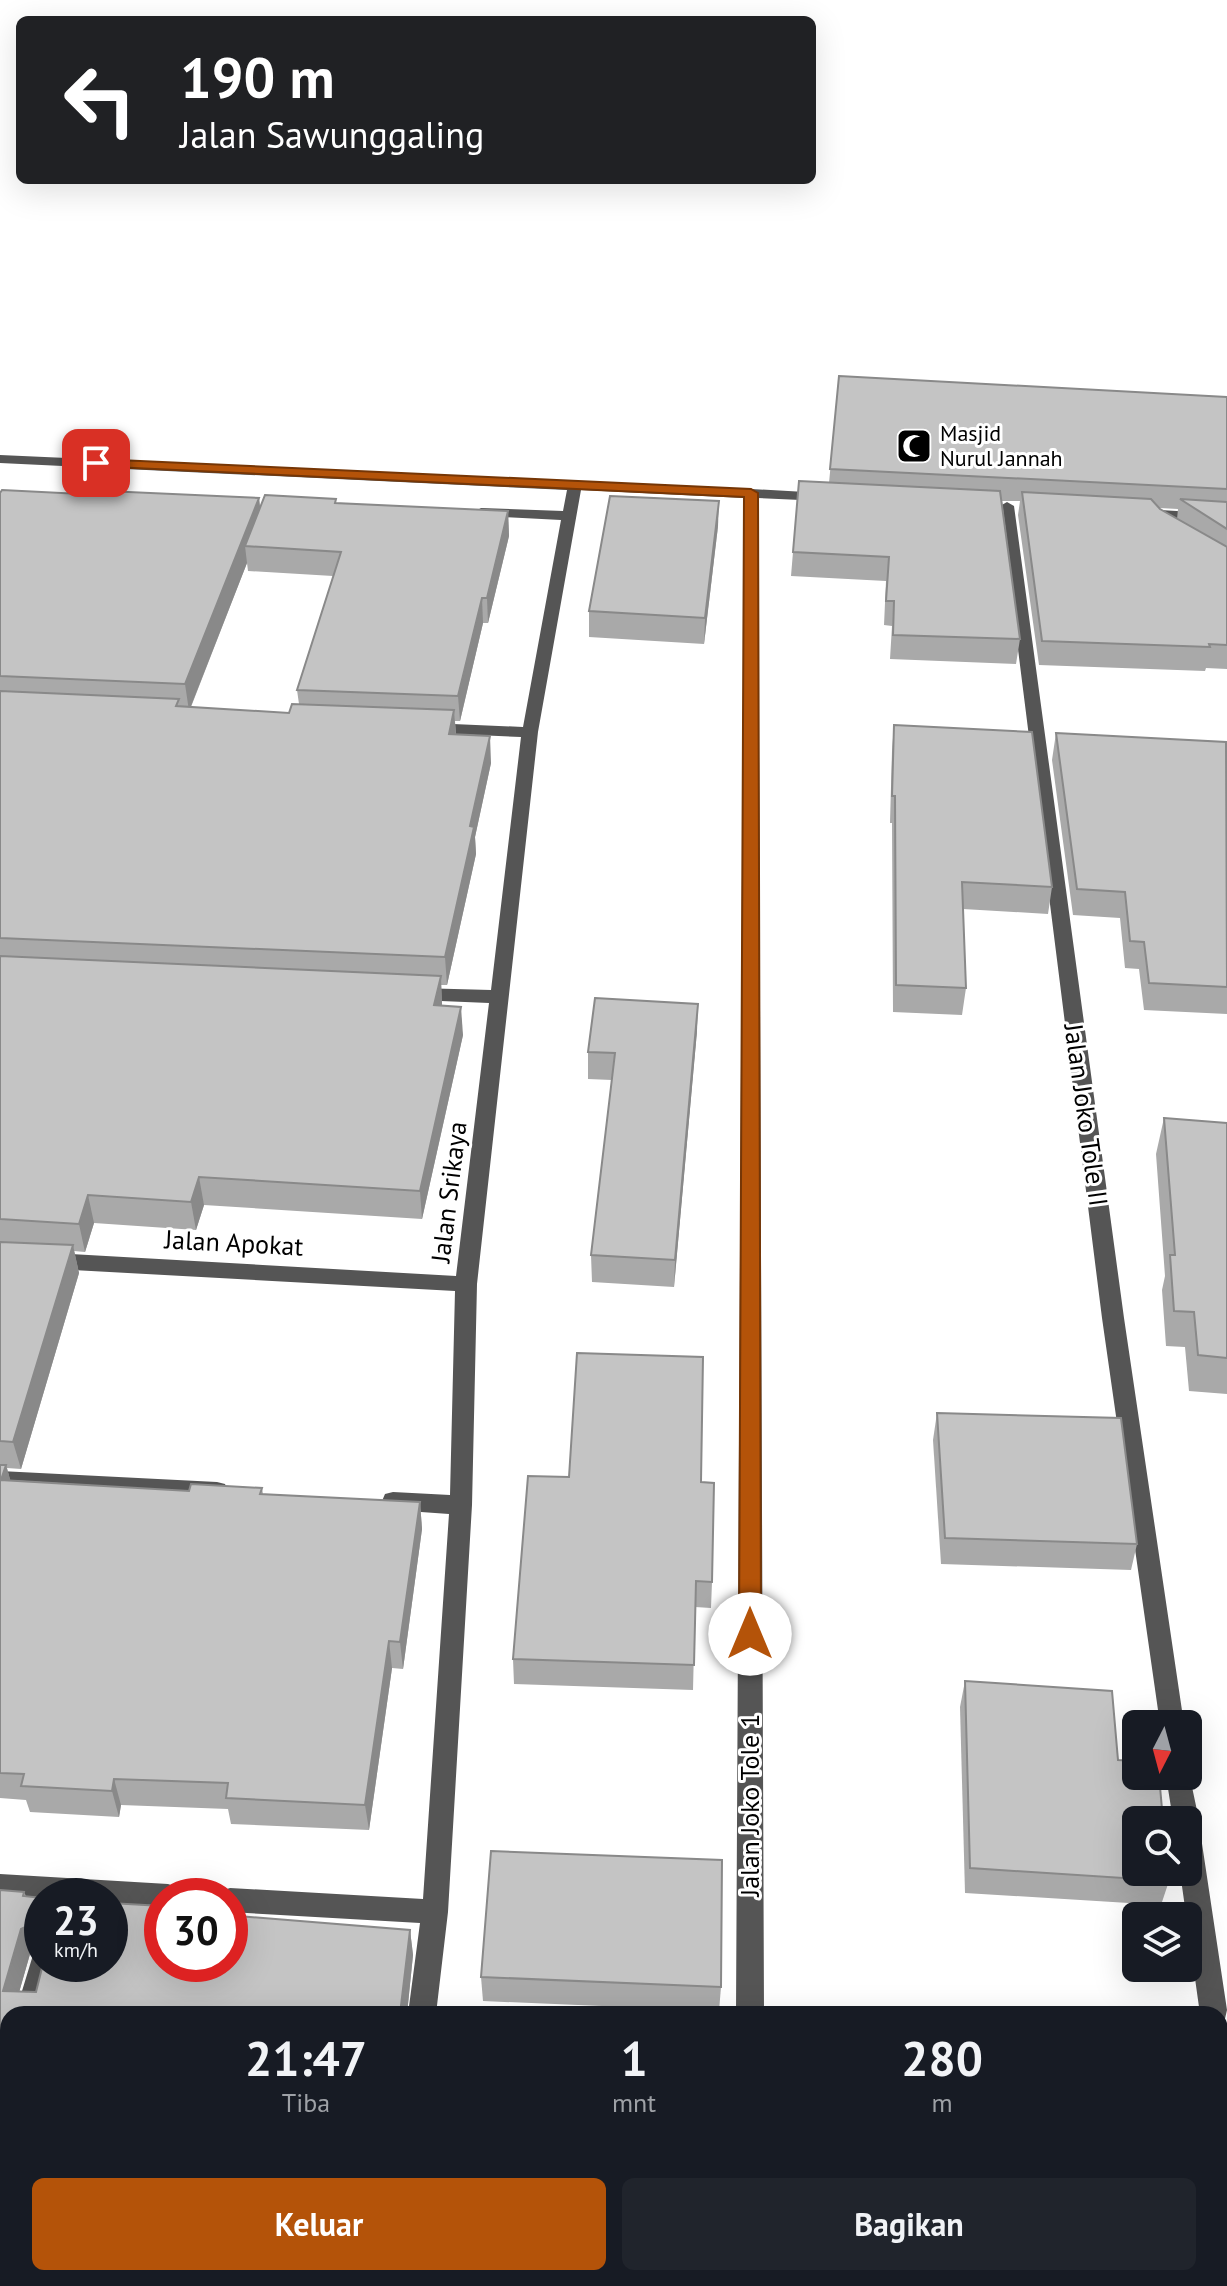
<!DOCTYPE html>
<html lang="id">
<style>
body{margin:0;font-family:"PT Sans",sans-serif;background:#20242c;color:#f1f3f6;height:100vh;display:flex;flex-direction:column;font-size:30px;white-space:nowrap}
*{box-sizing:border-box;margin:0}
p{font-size:26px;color:#9ea1a6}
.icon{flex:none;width:44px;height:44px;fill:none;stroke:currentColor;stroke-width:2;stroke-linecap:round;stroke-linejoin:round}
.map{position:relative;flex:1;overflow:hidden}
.side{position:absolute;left:0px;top:2006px;width:1228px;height:280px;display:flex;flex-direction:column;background:#171b24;border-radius:24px 24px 0 0;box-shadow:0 8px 32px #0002}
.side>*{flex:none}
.top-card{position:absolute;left:16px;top:16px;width:800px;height:168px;border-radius:12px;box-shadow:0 8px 32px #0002;background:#202124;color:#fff;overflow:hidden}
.needle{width:52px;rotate:186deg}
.tools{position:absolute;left:1122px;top:1710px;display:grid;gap:16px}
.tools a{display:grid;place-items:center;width:80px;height:80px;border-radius:12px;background:#171b24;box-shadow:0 8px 32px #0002;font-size:40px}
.speed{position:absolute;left:24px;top:1878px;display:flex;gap:16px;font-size:40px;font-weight:700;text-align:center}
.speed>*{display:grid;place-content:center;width:104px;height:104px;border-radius:50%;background:#171b24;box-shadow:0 8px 32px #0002;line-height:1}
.speed small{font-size:20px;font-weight:400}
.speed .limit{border:12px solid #d22;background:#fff;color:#111}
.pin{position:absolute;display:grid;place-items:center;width:68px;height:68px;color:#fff;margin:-34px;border-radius:16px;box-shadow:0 4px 12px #0006}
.me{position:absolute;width:88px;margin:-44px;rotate:0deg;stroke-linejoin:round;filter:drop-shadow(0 0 6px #0008)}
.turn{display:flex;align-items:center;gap:28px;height:168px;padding:0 32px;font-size:36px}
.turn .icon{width:104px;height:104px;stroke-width:2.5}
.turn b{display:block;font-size:56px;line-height:68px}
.eta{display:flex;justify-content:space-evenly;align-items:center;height:136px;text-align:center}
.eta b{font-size:48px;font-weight:600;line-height:56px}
.primary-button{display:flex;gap:16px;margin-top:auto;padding:16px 32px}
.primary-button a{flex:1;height:92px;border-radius:12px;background:#b45309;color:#fff;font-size:32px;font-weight:600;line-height:92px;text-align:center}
.primary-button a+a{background:#20242c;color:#f1f3f6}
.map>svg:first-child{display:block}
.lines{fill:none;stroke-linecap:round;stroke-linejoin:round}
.minor{fill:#555;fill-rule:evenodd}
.wall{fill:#a9a9a9;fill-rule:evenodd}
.shaded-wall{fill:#898989}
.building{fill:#c4c4c4;stroke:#898989;stroke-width:2}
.route{fill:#b45309;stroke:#753606;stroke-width:2}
.labels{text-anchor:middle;stroke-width:6;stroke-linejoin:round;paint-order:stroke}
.far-poi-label{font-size:22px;fill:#000;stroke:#fff;text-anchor:start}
.street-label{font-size:26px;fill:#000;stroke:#fff}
</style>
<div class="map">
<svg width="1227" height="2286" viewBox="0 0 1227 2286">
<rect width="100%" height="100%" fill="#fff"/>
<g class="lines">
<g class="minor">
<path d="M0 455 751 489 823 493 830 497 823 501 758 498 764 2014H736L744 498 581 490 538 732 477 1284 472 1505 448 1912 436 2014H408L420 1923 230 1912V1896H219L221 1891 230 1888 423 1899 449 1514 393 1510 385 1508 382 1501 385 1494 393 1492 450 1495 455 1291 0 1266V1250L456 1276 489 1003 417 1000 408 994 417 988 491 990 521 737 430 733 422 728 430 723 523 727 561 520 481 516 474 512 481 508 563 511 567 490 0 463Z"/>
<path d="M1007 502 1014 506 1124 1318 1184 1724H1160L1102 1318 1000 506Z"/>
<path d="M1143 509 1227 514V522L1138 516 1136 513Z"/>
<path d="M0 1471 217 1482 225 1484 228 1491 225 1498 217 1500 0 1489Z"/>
<path d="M1188 1768 1199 1820 1195 1828 1201 1837 1227 2010 1224 2023 1220 2025V2014H1200L1180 1872H1188V1820H1173L1166 1776H1188Z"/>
<path d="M0 1874 168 1884 177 1887 181 1896H162V1908L110 1905V1896H42V1901L0 1898Z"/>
<path d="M42 1951V1964H55L43 2014H15L33 1955Z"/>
<path d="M374 2278H404L403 2286H373Z"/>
<rect x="735" y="2278" width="30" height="8"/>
</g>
</g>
<g class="wall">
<path d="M839 376 1227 397V669L1206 668 1205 671 1039 665 1018 515 1020 501H1002L1020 639 1016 664 890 659 892 626 884 625 886 581 791 576 793 552 829 483ZM1159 508 1178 509 1177 519Z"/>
<path d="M0 493 259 498 260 508 336 503 508 511 509 536 488 623H483L460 721H455L456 734 491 763 475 837 476 854 447 985H441L442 1006 463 1035 422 1219 204 1205 196 1230 94 1223 85 1252 74 1251 79 1273 21 1469 7 1468 10 1480 189 1491 262 1488 263 1494 420 1502 422 1529 403 1669 392 1668 369 1830 231 1824 228 1809 121 1805 119 1817 30 1812 26 1800 0 1798ZM247 563 248 571 333 576 297 690 299 704 289 713 191 707Z"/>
<path d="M718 526 704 644 589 637V611Z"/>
<path d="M894 725 1052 887 1048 914 963 909 966 988 962 1015 893 1012 892 823H890L892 751Z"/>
<path d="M1056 733 1227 746V1014L1144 1010 1139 969 1125 968 1120 918 1073 915 1052 760Z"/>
<path d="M697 1031 674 1287 592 1282 591 1255 612 1080 588 1079V1052Z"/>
<path d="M1164 1118 1227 1123V1394L1189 1391 1185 1347 1166 1346 1162 1290 1165 1276 1156 1154Z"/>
<path d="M937 1413 1137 1544 1131 1570 941 1564 933 1440Z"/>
<path d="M701 1482 712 1582 711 1608 695 1607 693 1690 514 1684 513 1659Z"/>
<path d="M965 1681 1118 1760 1169 1881 1161 1905 965 1893 960 1707Z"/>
<path d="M0 1890 24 1892 26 1896 42 1898V1952L41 1949 30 1954 19 1992H36L43 1964H110V1903L162 1906V1964H230V1911L238 1912 239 1916 410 1930 413 1955 407 2014H8V2278H368L367 2286H0V2119H1V2085L0 2086Z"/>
<path d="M481 1977 721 1987 719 2011 483 2001Z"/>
<path d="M984 2278H1220L1227 2286H985Z"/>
</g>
<g class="shaded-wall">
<path d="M259 498 262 525 245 546 247 563 189 711 185 684Z"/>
<path d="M719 501 718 526 704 644 705 618Z"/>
<path d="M508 511 509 536 488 623 487 598Z"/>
<path d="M482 598 483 623 460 721 458 696Z"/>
<path d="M454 710 456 737 449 734Z"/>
<path d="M490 736 491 763 475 837 476 854 447 985 445 957 470 826Z"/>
<path d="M441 976 442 1004 436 1033 434 1005Z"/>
<path d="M698 1004 697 1031 674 1287 675 1260Z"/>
<path d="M461 1007 463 1035 422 1219 420 1191Z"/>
<path d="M199 1177 204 1205 196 1230 191 1202Z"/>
<path d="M88 1195 94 1223 85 1252 79 1224Z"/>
<path d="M73 1245 79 1273 21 1469 13 1442Z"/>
<path d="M6 1465 14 1493 1 1480Z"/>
<path d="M420 1502 422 1529 403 1669 400 1642Z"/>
<path d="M389 1641 392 1668 369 1830 365 1805Z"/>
<path d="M114 1779 121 1805 119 1817 112 1791Z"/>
<path d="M34 1923 36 1936 41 1949 30 1954 13 2014 3 1991 21 1929Z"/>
<path d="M410 1930 413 1955 407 2014H400Z"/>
<path d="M0 2060 8 2080V2082L0 2086Z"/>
<path d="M361 2278H368L367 2286H359Z"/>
</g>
<g class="building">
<path d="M839 376 1227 397V489L830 469Z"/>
<path d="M799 481 1000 491 1020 639 893 635 894 601H886L889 557 793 552Z"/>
<path d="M2 490 81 494 84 490 259 498 185 684 0 676V493Z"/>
<path d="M1022 492 1151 499 1160 509 1227 547V645L1209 644 1210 647 1042 641Z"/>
<path d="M265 495 336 499 335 503 508 511 487 598H482L458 696 297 690 341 552 245 546Z"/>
<path d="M610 496 719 501 705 618 589 611Z"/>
<path d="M1180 499 1227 502V529Z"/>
<path d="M0 691 179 699 176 706 289 713 292 704 454 710 449 734 490 736 470 826 474 827 445 957 0 938Z"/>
<path d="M894 725 1032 732 1052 887 962 882 966 988 896 985 895 796H892Z"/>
<path d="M1056 733 1226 742 1227 987 1149 983 1144 942 1130 941 1125 892 1077 889Z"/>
<path d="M0 956 441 976 434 1005 461 1007 420 1191 199 1177 191 1202 88 1195 79 1224 0 1219Z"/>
<path d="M595 998 698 1004 675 1260 591 1255 615 1053 588 1052Z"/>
<path d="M1164 1118 1227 1123V1358L1198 1355 1194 1312 1174 1311 1170 1255H1175Z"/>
<path d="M0 1242 73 1245 13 1442 0 1441Z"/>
<path d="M577 1353 703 1357 701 1482 714 1483 712 1582 696 1581 694 1665 513 1659 528 1476 569 1477Z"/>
<path d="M937 1413 1121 1418 1137 1544 945 1538Z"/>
<path d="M0 1465H6L1 1480 189 1491 191 1484 262 1488 260 1494 420 1502 400 1642 389 1641 365 1805 226 1798 228 1783 114 1779 112 1791 21 1786 24 1774 0 1773Z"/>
<path d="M965 1681 1112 1691 1118 1760 1136 1761V1776H1159L1163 1820H1136V1872H1168L1169 1881 970 1868Z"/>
<path d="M491 1851 722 1860 721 1987 481 1977Z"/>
<path d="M0 1890 24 1892 23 1896 42 1898V1936H36L34 1923 21 1929 3 1991 36 1992 43 1964H110V1903L162 1906V1964H230V1911L238 1912V1916L410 1930 400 2014H8V2278H361L359 2286H0V2119H1V2061L0 2059Z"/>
<path d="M1220 2052H1224L1227 2073V2286H994L993 2278H1220Z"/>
</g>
<path class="route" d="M96 459 751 489 758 493 761 1634 758 1640 750 1643 742 1640 739 1634 744 497 91 466V460Z"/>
<defs>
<symbol id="mosque-square" viewBox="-11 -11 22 22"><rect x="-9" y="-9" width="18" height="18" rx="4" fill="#000" stroke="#fff"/><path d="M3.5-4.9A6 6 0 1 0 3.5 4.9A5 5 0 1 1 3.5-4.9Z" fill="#fff"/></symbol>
</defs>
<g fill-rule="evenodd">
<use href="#mosque-square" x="894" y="426" width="40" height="40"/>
</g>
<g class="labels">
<g class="far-poi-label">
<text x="940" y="441">Masjid<tspan x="940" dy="25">Nurul Jannah</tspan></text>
</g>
<g class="street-label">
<text transform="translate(1086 1115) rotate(82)" y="9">Jalan Joko Tole II</text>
<text transform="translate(449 1192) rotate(-83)" y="9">Jalan Srikaya</text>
<text transform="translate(234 1243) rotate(3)" y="9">Jalan Apokat</text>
<text transform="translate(750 1805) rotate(-90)" y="9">Jalan Joko Tole 1</text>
</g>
</g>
</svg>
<div class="tools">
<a><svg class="needle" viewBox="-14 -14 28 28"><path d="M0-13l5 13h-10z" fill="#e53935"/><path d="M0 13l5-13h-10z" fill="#9ea1a6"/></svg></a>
<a><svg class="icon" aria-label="search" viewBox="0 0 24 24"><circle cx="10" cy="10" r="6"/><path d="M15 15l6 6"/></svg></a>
<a><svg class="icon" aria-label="layers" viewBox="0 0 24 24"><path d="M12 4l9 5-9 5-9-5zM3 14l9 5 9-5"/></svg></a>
</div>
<div class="speed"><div>23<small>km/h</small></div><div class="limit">30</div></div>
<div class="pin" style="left:96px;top:463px;background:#d93025"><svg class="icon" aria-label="arrive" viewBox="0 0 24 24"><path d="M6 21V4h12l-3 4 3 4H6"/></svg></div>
<svg class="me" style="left:750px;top:1634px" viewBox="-20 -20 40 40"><circle r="19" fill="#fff"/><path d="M0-13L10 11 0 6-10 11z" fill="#b45309"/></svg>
<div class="top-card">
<div class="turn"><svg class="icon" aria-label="left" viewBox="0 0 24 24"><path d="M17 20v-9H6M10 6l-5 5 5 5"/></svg><div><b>190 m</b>Jalan Sawunggaling</div></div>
</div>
<section class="side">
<div class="eta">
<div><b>21:47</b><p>Tiba</p></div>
<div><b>1</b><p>mnt</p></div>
<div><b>280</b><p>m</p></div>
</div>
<div class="primary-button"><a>Keluar</a><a>Bagikan</a></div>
</section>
</div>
